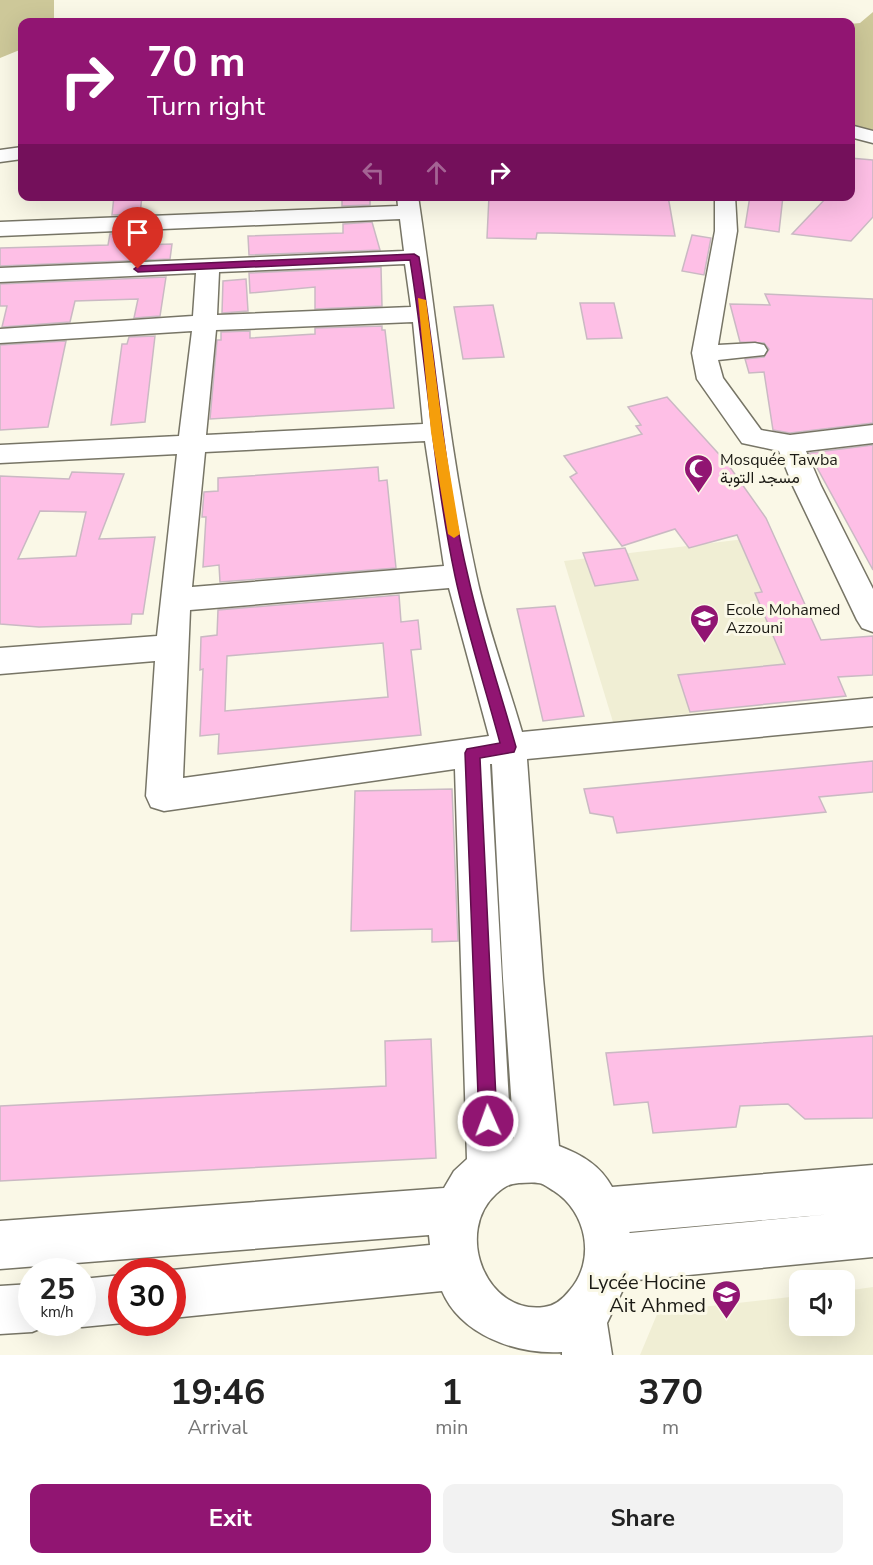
<!DOCTYPE html>
<meta charset="utf-8">
<style>
body{margin:0;font-family:"Nunito Sans",Vazirmatn,sans-serif;background:#f2f2f2;color:#222;height:100vh;display:flex;flex-direction:column;font-size:22px;white-space:nowrap}
*{box-sizing:border-box;margin:0}
p{font-size:20px;color:#767676}
.icon{flex:none;width:33px;height:33px;fill:none;stroke:currentColor;stroke-width:2;stroke-linecap:round;stroke-linejoin:round}
.map{position:relative;height:1355px;overflow:hidden}
.details{display:flex;flex-direction:column;background:#fff;flex:1}
.details>*{flex:none}
.banner{position:absolute;left:18px;top:18px;width:837px;height:183px;border-radius:12px;box-shadow:0 6px 24px #0002;background:#911572;color:#fff;overflow:hidden}
.buttons{position:absolute;left:789px;top:1270px;display:grid;gap:12px}
.buttons a{display:grid;place-items:center;width:66px;height:66px;border-radius:12px;background:#fff;box-shadow:0 6px 24px #0002;font-size:30px}
.speed{position:absolute;left:18px;top:1258px;display:flex;gap:12px;font-size:30px;font-weight:700;text-align:center}
.speed>*{display:grid;place-content:center;width:78px;height:78px;border-radius:50%;background:#fff;box-shadow:0 6px 24px #0002;line-height:1}
.speed small{font-size:15px;font-weight:400}
.speed .limit{border:9px solid #d22;background:#fff;color:#111}
.pin{position:absolute;display:grid;place-items:center;width:51px;height:51px;color:#fff;margin:-62px -26px;border-radius:50% 50% 50% 0;rotate:-45deg;box-shadow:0 0 6px #0007}
.pin .icon{rotate:45deg}
.me{position:absolute;width:66px;margin:-33px;rotate:358deg;stroke-linejoin:round;filter:drop-shadow(0 0 4px #0008)}
.turn{display:flex;align-items:center;gap:21px;height:126px;padding:0 30px;font-size:27px}
.turn .icon{width:78px;height:78px;stroke-width:2.5}
.turn b{display:block;font-size:42px;line-height:51px}
.lanes{display:flex;align-items:center;height:57px;padding:0 30px;background:#0003;justify-content:center;gap:30px;direction:ltr}
.lanes .off{opacity:.35}
.eta{display:flex;justify-content:space-evenly;align-items:center;height:102px;text-align:center}
.eta b{font-size:36px;font-weight:700;line-height:42px}
.cta{display:flex;gap:12px;margin-top:auto;padding:12px 30px}
.cta a{flex:1;height:69px;border-radius:12px;background:#911572;color:#fff;font-size:24px;font-weight:700;line-height:69px;text-align:center}
.cta a+a{background:#f2f2f2;color:#222}
.map>svg:first-child{display:block}
.built{fill:#f0eed4}
.green{fill:#cdc899}
.building{fill:#febfe6;stroke:#cab9c3;stroke-width:1.5;fill-rule:evenodd}
.lines{fill:none;stroke-linecap:round;stroke-linejoin:round}
.minor-casing{stroke:#777566;stroke-width:3}
.minor{fill:#fff;fill-rule:evenodd}
.route{fill:#911572;stroke:#5e0e4a;stroke-width:1.5}
.slow{fill:#f59e0b}
.labels{text-anchor:middle;stroke-width:6;stroke-linejoin:round;paint-order:stroke}
.poi-label{font-size:16px;fill:#1b1a14;stroke:#faf8e7;text-anchor:start}
.near-poi-label{font-size:20px;fill:#1b1a14;stroke:#faf8e7;text-anchor:end}
</style>
<div class="map">
<svg width="873" height="1355" viewBox="0 0 873 1355">
<rect width="100%" height="100%" fill="#faf8e7"/>
<g class="built">
<path d="M761 537 797 589 846 696 613 722 564 561Z"/>
<path d="M873 1287V1355H640L658 1312 799 1296 800 1326H844L845 1291Z"/>
</g>
<g class="green">
<path d="M0 0H54V22H22V49L0 58Z"/>
<path d="M873 12V139L851 137 850 24 860 23Z"/>
</g>
<g class="building">
<path d="M850 158 873 160V217L851 241 792 234 828 196H850Z"/>
<path d="M114 196H142L140 214 112 215Z"/>
<path d="M342 196H370V205L342 206Z"/>
<path d="M489 196H668L675 236 550 233H537L536 239 487 238Z"/>
<path d="M750 196H783L779 232 745 227Z"/>
<path d="M372 222 380 250 249 255 248 236 343 233V224Z"/>
<path d="M138 232 136 245 172 244 170 259 0 266V248L108 245 110 234Z"/>
<path d="M692 235 711 238 704 275 682 271Z"/>
<path d="M381 267 382 306 315 309V287L250 293 249 273Z"/>
<path d="M166 277 160 316 134 318 138 299 75 301 70 322 2 327 7 306H0V284Z"/>
<path d="M246 279 248 311 222 313 223 281Z"/>
<path d="M765 294 873 299V423L790 433 773 430 764 372 749 373 745 359 764 357 769 349 764 343 740 342 730 304 770 305Z"/>
<path d="M580 303H614L622 338 587 339Z"/>
<path d="M493 305 504 357 463 359 454 307Z"/>
<path d="M382 326V330H385L394 408 210 419 217 340H221V332L250 331V338L315 334V328Z"/>
<path d="M155 336 145 422 111 425 122 344H127L129 337Z"/>
<path d="M66 341 48 427 0 430V345Z"/>
<path d="M667 397 727 463 766 518 821 640 873 636V675L838 677 846 696 690 712 678 675 785 664 755 593 762 592 737 535 689 548 675 529 622 546 570 477 577 473 564 456 642 434 636 426 641 425 628 407Z"/>
<path d="M873 445V570L809 453Z"/>
<path d="M378 467 379 481 387 480 396 568 220 582 219 565 203 567 206 517H202L204 492 218 491V478Z"/>
<path d="M72 472 124 474 99 539 155 537 143 614H132L131 624 39 627 0 624V476L69 479ZM40 511 86 512 76 556 18 559Z"/>
<path d="M625 548 638 580 595 586 583 553Z"/>
<path d="M399 595 401 622 418 620 421 649 411 650 421 735 218 754 219 734 200 736 203 669 200 670 201 637 217 635 218 610ZM383 643 388 697 225 711 227 656Z"/>
<path d="M555 606 584 716 543 721 517 609Z"/>
<path d="M873 761V792L819 797 826 812 617 833 613 817 590 813 584 789Z"/>
<path d="M452 789 458 941 432 942V929L351 931 355 791Z"/>
<path d="M873 1036V1118L805 1119 788 1104 740 1106 736 1127 653 1133 648 1102 614 1105 606 1053Z"/>
<path d="M431 1039 436 1158 0 1181V1106L386 1086 385 1041Z"/>
</g>
<g class="lines">
<defs>
<g id="minor">
<path d="M850 125 873 131V143L850 137Z"/>
<path d="M22 147V159L0 162V150Z"/>
<path d="M397 196H418C437 322 449 450 476 574 487 627 507 680 522 732L873 698V726L527 759 543 978 559 1146C582 1155 600 1165 612 1187L873 1165V1257L627 1281 607 1323 612 1355H562V1352C515 1355 460 1334 442 1291L172 1318V1272H167L172 1270 430 1245 429 1235 0 1269V1221L444 1188 454 1171 467 1159 455 769 164 811 151 807 146 796 155 661 0 674V648L157 636 177 454 0 463V445L179 436 192 331 0 343V329L193 316 196 273 0 282V268L404 251 400 219 0 236V222L398 206ZM405 264 411 307 217 315 219 272ZM413 322 423 424 206 435 216 330ZM425 441 444 566 192 587 205 452ZM449 588 489 736 183 778 190 610ZM490 764H492L503 978 514 1138 511 1139ZM519 1183C525 1183 532 1182 538 1183 543 1183 549 1188 554 1191 587 1212 596 1260 570 1290 563 1299 555 1306 544 1307 486 1315 454 1232 496 1194 504 1187 508 1184 519 1183ZM832 1214 630 1233 629 1232Z"/>
<path d="M715 196H735L737 231 718 345 755 343 764 345 767 350 764 355 718 360 723 378 761 430 790 435 873 425V443L806 451 821 486 873 589V632L862 628 857 620 793 486 779 451 742 443 697 379 692 353 715 231Z"/>
<path d="M122 1275 123 1323 82 1327 72 1323H82V1279Z"/>
<path d="M32 1284V1323H50L49 1325 32 1332 0 1334V1286Z"/>
</g>
</defs>
<use href="#minor" class="minor-casing"/>
<use href="#minor" class="minor"/>
</g>
<path class="route" d="M414 254 419 257C437 363 443 472 468 576 481 634 500 691 516 747L514 752 480 758 497 1121 495 1128 488 1131 482 1128 479 1121 465 753 467 749 500 743C485 687 467 632 455 576 433 472 427 365 410 260L138 272 134 269 138 266Z"/>
<path class="slow" d="M418 298 426 300 443 432 460 534 454 538 448 534 431 432Z"/>
<defs>
<symbol id="mosque-pin" viewBox="-11 -11 22 30"><path d="M0 17L-7.5 6A9.5 9.5 0 1 1 7.5 6Z" fill="#911572" stroke="#faf8e7"/><path d="M3.5-4.9A6 6 0 1 0 3.5 4.9A5 5 0 1 1 3.5-4.9Z" fill="#fff"/></symbol>
<symbol id="school-pin" viewBox="-11 -11 22 30"><path d="M0 17L-7.5 6A9.5 9.5 0 1 1 7.5 6Z" fill="#911572" stroke="#faf8e7"/><path d="M0-5L7-2L0 1L-7-2ZM-4 1L0 2.5L4 1V4Q0 6-4 4Z" fill="#fff"/></symbol>
<symbol id="university-pin" viewBox="-11 -11 22 30"><path d="M0 17L-7.5 6A9.5 9.5 0 1 1 7.5 6Z" fill="#911572" stroke="#faf8e7"/><path d="M0-5L7-2L0 1L-7-2ZM-4 1L0 2.5L4 1V4Q0 6-4 4Z" fill="#fff"/></symbol>
</defs>
<g fill-rule="evenodd">
<use href="#mosque-pin" x="682" y="452" width="33" height="45"/>
<use href="#school-pin" x="688" y="602" width="33" height="45"/>
<use href="#university-pin" x="710" y="1278" width="33" height="45"/>
</g>
<g class="labels">
<g class="poi-label">
<text x="720" y="465">Mosquée Tawba<tspan x="720" dy="18">مسجد التوبة</tspan></text>
<text x="726" y="615">Ecole Mohamed<tspan x="726" dy="18">Azzouni</tspan></text>
</g>
<g class="near-poi-label">
<text x="706" y="1289">Lycée Hocine<tspan x="706" dy="23">Ait Ahmed</tspan></text>
</g>
</g>
</svg>
<div class="buttons">
<a><svg class="icon" aria-label="sound" viewBox="0 0 24 24"><path d="M4 9h4l5-4v14l-5-4H4zM17 9q2 3 0 6"/></svg></a>
</div>
<div class="speed"><div>25<small>km/h</small></div><div class="limit">30</div></div>
<div class="pin" style="left:138px;top:269px;background:#d93025"><svg class="icon" aria-label="arrive" viewBox="0 0 24 24"><path d="M6 21V4h12l-3 4 3 4H6"/></svg></div>
<svg class="me" style="left:488px;top:1121px" viewBox="-20 -20 40 40"><circle r="17" fill="#911572" stroke="#fff" stroke-width="3"/><path d="M0-11L8 9 0 5-8 9z" fill="#fff"/></svg>
<div class="banner">
<div class="turn"><svg class="icon" aria-label="right" viewBox="0 0 24 24"><path d="M7 20v-9h11M14 6l5 5-5 5"/></svg><div><b>70 m</b>Turn right</div></div>
<div class="lanes"><svg class="icon off" aria-label="left" viewBox="0 0 24 24"><path d="M17 20v-9H6M10 6l-5 5 5 5"/></svg><svg class="icon off" aria-label="ahead" viewBox="0 0 24 24"><path d="M12 20V5M6 11l6-6 6 6"/></svg><svg class="icon" aria-label="right" viewBox="0 0 24 24"><path d="M7 20v-9h11M14 6l5 5-5 5"/></svg></div>
</div>
</div>
<section class="details">
<div class="eta">
<div><b>19:46</b><p>Arrival</p></div>
<div><b>1</b><p>min</p></div>
<div><b>370</b><p>m</p></div>
</div>
<div class="cta"><a>Exit</a><a>Share</a></div>
</section>
